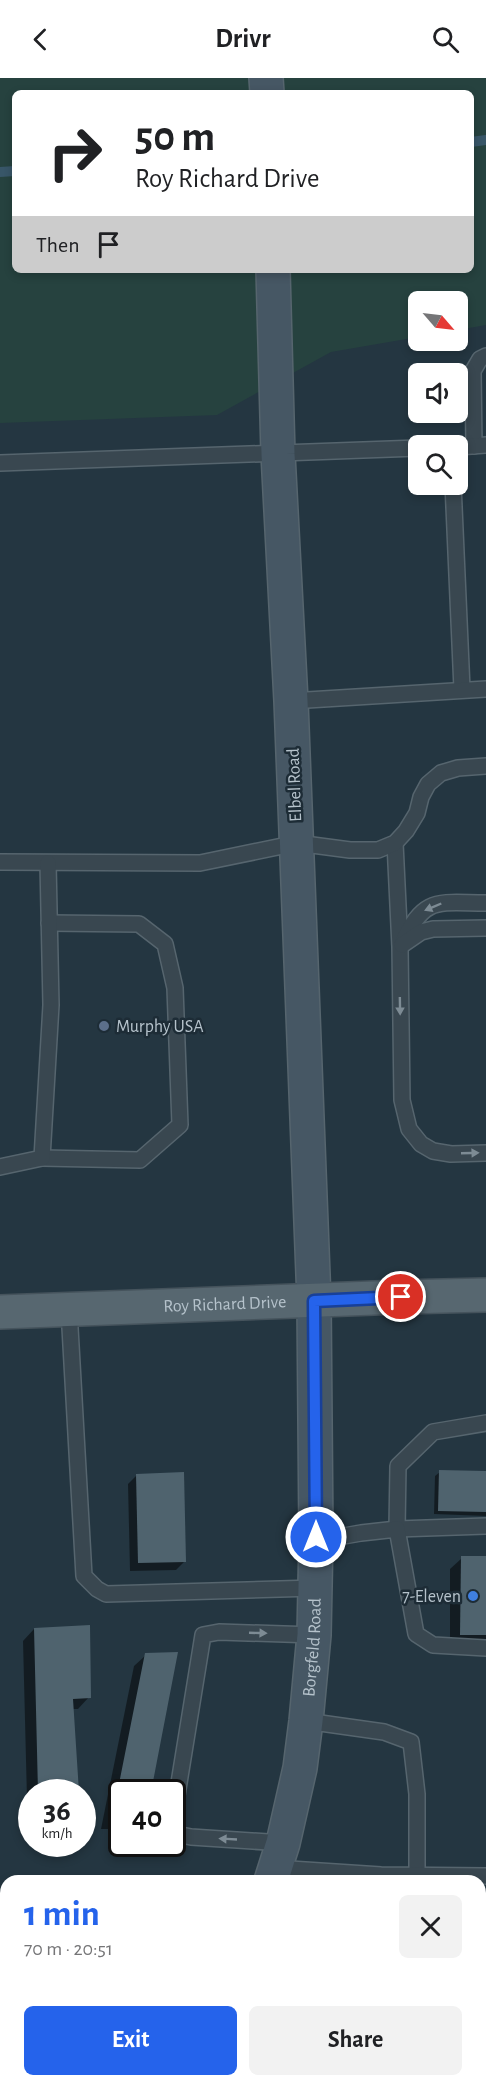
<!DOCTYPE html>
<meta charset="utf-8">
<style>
body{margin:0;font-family:"Alegreya Sans",sans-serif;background:#f2f2f2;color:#202124;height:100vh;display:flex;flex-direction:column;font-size:22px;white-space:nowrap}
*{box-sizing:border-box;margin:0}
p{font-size:20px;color:#757577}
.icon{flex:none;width:33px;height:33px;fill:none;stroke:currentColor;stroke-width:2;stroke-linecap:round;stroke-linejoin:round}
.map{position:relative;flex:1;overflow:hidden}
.sheet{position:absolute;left:0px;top:1797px;width:486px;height:212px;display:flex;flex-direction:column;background:#fff;border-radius:18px 18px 0 0;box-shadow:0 3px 9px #0003}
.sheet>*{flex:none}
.top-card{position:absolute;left:12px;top:12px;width:462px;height:183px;border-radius:9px;box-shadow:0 3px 9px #0003;background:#fff;color:#202124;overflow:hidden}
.needle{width:39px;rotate:118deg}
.controls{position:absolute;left:408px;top:213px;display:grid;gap:12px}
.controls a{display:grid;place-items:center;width:60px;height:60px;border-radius:9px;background:#fff;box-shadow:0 3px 9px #0003;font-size:30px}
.speed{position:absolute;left:18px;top:1701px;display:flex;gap:12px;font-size:30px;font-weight:700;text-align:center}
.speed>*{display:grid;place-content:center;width:78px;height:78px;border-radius:50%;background:#fff;box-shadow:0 3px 9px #0003;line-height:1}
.speed small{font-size:15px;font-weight:400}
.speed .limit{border:3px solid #111;border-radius:9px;background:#fff;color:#111}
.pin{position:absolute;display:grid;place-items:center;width:51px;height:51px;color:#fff;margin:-26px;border:3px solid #fff;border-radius:50%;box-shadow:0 2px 6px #0007}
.me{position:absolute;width:66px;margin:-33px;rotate:0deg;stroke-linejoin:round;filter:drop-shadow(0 0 4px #0008)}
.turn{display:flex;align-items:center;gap:21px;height:126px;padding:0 24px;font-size:27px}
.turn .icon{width:78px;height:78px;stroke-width:2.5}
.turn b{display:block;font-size:42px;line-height:51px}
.then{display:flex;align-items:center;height:57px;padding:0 24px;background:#0003;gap:12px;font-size:22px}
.round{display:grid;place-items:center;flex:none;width:63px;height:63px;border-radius:9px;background:#f2f2f2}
.summary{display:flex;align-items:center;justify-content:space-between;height:102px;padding:0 24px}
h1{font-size:36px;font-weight:700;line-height:45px;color:#2563eb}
.button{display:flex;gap:12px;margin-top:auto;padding:12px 24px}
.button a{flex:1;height:69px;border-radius:9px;background:#2563eb;color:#fff;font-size:24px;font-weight:700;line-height:69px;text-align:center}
.button a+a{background:#f2f2f2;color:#202124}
header{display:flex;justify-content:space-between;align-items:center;height:78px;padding:0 24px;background:#fff;font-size:27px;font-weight:700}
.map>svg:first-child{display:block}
.green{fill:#26423f;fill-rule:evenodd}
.shadow{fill:#0007}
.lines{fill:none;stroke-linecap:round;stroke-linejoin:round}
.stream{stroke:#385668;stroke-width:10}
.building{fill:#4f636e}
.lane-casing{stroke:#56656e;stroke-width:18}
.secondary-casing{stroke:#56656e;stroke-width:36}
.primary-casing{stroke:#45535c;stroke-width:36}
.lane{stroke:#394750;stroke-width:15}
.secondary{stroke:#465764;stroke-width:33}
.primary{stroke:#576770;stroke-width:33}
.oneway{fill:#7d8b94}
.route-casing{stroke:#184099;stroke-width:15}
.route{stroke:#2563eb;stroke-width:10}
.service-dot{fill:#5c6f8a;stroke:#1d2c36;stroke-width:2}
.shop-dot{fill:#3f7fe0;stroke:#1d2c36;stroke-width:2}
.labels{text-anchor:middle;stroke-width:5;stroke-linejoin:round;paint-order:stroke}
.street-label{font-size:18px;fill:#b5c2cb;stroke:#1d2c36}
.poi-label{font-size:18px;fill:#b5c2cb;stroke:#1d2c36;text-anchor:start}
</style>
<header><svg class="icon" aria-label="back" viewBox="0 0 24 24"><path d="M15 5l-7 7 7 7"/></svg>Drivr<svg class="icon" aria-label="search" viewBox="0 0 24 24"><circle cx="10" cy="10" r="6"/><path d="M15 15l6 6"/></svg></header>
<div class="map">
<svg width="486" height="2008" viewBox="0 0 486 2008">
<rect width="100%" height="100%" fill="#243641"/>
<path class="green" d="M0 0H486V247L458 252V224H418V259L331 274 217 337 0 345ZM15 15H471V192H15Z"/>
<g class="shadow">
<path d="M440 1394 486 1395V1438L434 1436 435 1398Z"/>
<path d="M137 1397 185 1483 176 1492 130 1493 128 1406Z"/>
<path d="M462 1480H486V1568H450V1491Z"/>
<path d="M34 1551 89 1619 78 1631H72L77 1714H32V1760L28 1761 23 1563Z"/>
<path d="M176 1576 149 1714H122V1751H101L134 1588 146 1577Z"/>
</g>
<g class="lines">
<g class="stream">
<path d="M471 64 486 62"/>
<path d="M0 94 15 93"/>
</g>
</g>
<g class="building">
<path d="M439 1392 486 1393V1434L438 1433Z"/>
<path d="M184 1394 186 1484 138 1485 136 1396Z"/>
<path d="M461 1478H486V1557H460Z"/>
<path d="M90 1547 91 1620 73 1621 79 1714H38L34 1550Z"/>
<path d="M178 1574 151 1714H122V1740L112 1741 145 1575Z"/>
</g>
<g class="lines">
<defs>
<g id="lane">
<path d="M474 368 473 293 480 281 486 278"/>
<path d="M458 369 486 367"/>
<path d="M0 385 418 370"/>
<path d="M453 406 462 611"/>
<path d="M291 623 486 611"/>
<path d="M395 765 400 869 402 1022 409 1051 421 1066 433 1073 451 1076 486 1075"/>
<path d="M0 784 200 785 297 765 350 772H378L395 765 406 753 417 735 421 719 428 706 441 695 458 690 486 688"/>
<path d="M402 866C424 817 438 825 486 825"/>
<path d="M402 867 421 854 433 851 486 850"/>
<path d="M42 1080 140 1082 180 1047 175 910 165 866 139 846 49 845"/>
<path d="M0 1089 42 1080 51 927 48 785"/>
<path d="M69 1232 84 1498 97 1511 106 1516 315 1510"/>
<path d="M486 1345 433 1354 398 1388 397 1451 486 1448"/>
<path d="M315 1463 361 1455 397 1451 416 1556 433 1567 486 1570"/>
<path d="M306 1643 384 1654 411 1664 417 1716V1798"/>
<path d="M172 1748 203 1557 219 1554 314 1557"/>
<path d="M172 1755 191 1759 283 1765"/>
<path d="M275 1790 381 1797 486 1798"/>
<path d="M480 1912H486"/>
</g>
<g id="secondary">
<path d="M266 0 267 15"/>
<path id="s1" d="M271 1803 283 1765 300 1690 306 1643 314 1557 316 1459 314 1223 291 623 278 376 273 192"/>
<path d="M177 2008 180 2002"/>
</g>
<g id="primary">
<path id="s2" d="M0 1234 401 1219 486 1217"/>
</g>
</defs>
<use href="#lane" class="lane-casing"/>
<use href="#secondary" class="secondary-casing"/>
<use href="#primary" class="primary-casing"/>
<use href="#lane" class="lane"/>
<use href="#secondary" class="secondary"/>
<use href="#primary" class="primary"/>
</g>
<defs><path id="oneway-solid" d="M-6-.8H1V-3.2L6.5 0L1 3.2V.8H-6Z" transform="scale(1.5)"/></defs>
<g class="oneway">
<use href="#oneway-solid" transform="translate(433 829) rotate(157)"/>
<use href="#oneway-solid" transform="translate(400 928) rotate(89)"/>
<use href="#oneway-solid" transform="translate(470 1075) rotate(-2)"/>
<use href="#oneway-solid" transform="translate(258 1555) rotate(2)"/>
<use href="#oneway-solid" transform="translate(228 1761) rotate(-177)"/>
</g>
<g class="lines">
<defs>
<path id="route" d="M316 1459 314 1223 401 1219"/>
</defs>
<use href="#route" class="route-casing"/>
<use href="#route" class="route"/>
</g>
<circle class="service-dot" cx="104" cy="948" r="6"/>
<circle class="shop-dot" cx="473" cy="1518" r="6"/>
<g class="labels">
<g class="street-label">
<text transform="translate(294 707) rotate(-92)" y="6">Elbel Road</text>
<text dy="6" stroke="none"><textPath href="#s2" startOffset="225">Roy Richard Drive</textPath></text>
<text dy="6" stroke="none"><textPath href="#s1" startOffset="238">Borgfeld Road</textPath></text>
</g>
<g class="poi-label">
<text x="116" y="954">Murphy USA</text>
<text x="461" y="1524" text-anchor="end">7-Eleven</text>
</g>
</g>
</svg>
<div class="controls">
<a><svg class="needle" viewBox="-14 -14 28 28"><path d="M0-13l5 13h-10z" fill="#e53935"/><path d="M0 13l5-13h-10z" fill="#757577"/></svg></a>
<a><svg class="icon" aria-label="sound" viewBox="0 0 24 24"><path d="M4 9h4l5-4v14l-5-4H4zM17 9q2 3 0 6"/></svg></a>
<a><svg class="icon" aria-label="search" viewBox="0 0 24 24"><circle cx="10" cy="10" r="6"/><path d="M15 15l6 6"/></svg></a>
</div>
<div class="speed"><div>36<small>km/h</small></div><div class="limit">40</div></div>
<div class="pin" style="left:401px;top:1219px;background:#d93025"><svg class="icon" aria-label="arrive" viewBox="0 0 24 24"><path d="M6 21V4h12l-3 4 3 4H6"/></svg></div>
<svg class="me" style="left:316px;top:1459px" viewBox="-20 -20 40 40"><circle r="17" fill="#2563eb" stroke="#fff" stroke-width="3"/><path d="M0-11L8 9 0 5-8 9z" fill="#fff"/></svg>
<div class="top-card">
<div class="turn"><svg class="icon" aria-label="right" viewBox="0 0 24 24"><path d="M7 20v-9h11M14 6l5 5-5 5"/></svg><div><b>50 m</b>Roy Richard Drive</div></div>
<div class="then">Then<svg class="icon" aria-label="arrive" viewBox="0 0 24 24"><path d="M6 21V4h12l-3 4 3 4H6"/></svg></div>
</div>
<section class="sheet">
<div class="summary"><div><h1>1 min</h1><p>70 m · 20:51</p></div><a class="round"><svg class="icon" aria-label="close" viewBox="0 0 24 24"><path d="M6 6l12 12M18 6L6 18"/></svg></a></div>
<div class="button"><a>Exit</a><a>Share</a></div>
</section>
</div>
